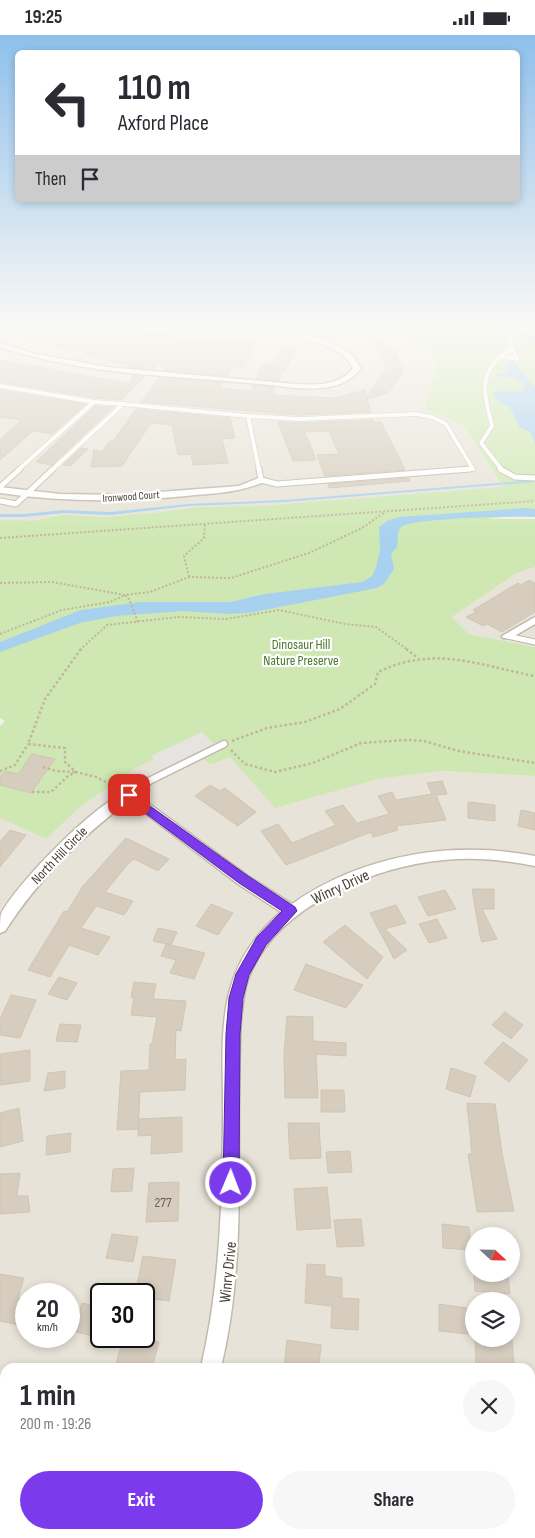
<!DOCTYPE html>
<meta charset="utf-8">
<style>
body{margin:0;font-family:"Sofia Sans Condensed",sans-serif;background:#f7f7f7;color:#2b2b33;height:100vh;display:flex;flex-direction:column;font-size:19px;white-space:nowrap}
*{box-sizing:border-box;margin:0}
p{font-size:16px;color:#7c7c81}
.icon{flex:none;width:28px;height:28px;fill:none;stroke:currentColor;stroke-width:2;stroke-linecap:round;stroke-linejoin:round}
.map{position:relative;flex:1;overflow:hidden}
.drawer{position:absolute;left:0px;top:1328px;width:535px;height:176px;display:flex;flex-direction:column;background:#fff;border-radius:15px 15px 0 0;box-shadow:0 2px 8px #0003}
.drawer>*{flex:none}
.hud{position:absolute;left:15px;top:15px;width:505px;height:152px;border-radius:8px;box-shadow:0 2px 8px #0003;background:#fff;color:#2b2b33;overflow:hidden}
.needle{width:32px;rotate:112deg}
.controls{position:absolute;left:465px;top:1192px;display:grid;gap:10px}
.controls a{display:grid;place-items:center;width:55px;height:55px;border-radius:50%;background:#fff;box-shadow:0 2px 8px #0003;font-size:25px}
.speed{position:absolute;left:15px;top:1248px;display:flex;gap:10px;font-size:25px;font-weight:700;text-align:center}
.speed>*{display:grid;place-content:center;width:65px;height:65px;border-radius:50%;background:#fff;box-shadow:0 2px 8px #0003;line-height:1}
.speed small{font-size:12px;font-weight:400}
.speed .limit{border:2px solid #111;border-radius:8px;background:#fff;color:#111}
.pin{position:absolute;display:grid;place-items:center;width:42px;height:42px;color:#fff;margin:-21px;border-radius:10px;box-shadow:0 2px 8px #0006}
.me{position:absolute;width:55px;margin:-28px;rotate:1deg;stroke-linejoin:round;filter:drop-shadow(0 0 4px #0008)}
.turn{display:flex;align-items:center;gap:18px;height:105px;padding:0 20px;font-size:22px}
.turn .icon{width:65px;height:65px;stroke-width:2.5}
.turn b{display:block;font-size:35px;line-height:42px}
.then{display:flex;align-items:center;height:48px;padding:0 20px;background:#0003;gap:10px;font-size:19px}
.round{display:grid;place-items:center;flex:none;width:52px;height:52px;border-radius:26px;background:#f7f7f7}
.overview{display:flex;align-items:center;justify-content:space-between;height:85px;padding:0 20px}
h1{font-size:30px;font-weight:700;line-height:38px}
.primary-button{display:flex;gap:10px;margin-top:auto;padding:10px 20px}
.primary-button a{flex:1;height:58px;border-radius:30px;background:#7c3aed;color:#fff;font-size:20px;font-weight:700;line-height:58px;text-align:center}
.primary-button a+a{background:#f7f7f7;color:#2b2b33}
.status{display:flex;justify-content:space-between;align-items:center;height:35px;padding:0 25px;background:#fff;direction:ltr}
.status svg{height:14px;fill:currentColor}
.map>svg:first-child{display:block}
.residential{fill:#e8e3d8;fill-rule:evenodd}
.green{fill:#cfe8b3}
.parking{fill:#e6e4e1}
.water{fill:#a7d1ef}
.building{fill:#d6cdbf;stroke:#d1c5b2}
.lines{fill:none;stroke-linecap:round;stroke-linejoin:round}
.lane-far2-casing{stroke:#c0b9ac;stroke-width:5}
.lane-far1-casing{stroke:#c0b9ac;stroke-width:7}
.lane-casing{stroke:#c0b9ac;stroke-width:9}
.street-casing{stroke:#c0b9ac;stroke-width:3}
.path-far1{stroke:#c1b59d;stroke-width:2;stroke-dasharray:2 2;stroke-linecap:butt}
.path{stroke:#c1b59d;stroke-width:2.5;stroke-dasharray:2.5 2.5;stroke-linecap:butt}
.lane-far2{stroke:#fff;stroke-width:4}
.lane-far1{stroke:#fff;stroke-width:5}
.lane{stroke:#fff;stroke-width:6}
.street{fill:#fff;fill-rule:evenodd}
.route{fill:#7c3aed;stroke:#51269a}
.labels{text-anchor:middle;stroke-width:4.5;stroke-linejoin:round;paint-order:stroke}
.far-street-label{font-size:11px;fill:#484238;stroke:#fff}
.park-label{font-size:14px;fill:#487a2b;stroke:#fff}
.street-label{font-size:14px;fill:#484238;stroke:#fff}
.near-number-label{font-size:14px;fill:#6c655a}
.near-street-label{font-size:16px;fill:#484238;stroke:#fff}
</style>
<div class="status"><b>19:25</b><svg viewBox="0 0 49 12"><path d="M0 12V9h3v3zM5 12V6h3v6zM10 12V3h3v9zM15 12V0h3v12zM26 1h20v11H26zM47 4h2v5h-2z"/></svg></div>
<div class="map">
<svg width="535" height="1503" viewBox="0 0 535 1503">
<rect width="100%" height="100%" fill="#f4f1e9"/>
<g class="residential">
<path d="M0 293H390L439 322 425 374 464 390 505 454 0 489Z"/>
<path d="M535 532V612L469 599 452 582 517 538Z"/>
<path d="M237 719 312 760 378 744 442 736 535 741V1503H0V783L46 804 79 773 134 734 154 723 170 741 204 724 210 730ZM474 1201H511V1239H474ZM26 1259H69V1301H26ZM101 1259H144V1301H101ZM474 1266H511V1304H474ZM5 1332H530V1499H5Z"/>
</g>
<path class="green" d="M390 293H535V479L485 484H535V532L517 538 452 582 469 599 535 612V741L442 736 378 744 275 773 230 722 210 730 188 707 134 734 79 773 46 804 0 783V691L5 686 0 683V485L33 486 62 480 100 482 155 478 198 472 260 471 503 452 464 390 425 374 439 322Z"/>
<path class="parking" d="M202 697 221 716 170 741 151 721Z"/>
<g class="water">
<path d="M534 293 535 309 524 306 510 294Z"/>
<path d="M513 326 535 352V409L531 398 519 391 510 373 495 364 494 358C504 354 513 359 523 355L525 350 516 343 497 341 498 339 509 337 505 332 507 327Z"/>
<path d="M535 445V447L285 467 188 471 110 480 63 478 24 482H0V479H25L63 475 111 477 188 469 284 465Z"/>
<path d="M526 473 535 474V482C516 481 413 483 401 492 396 497 399 504 397 510 397 514 393 516 391 519L394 534 384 549 377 553 249 578 227 579 183 576 116 581 80 588 0 617V607L81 575 141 567H231L265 559 362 547 372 541 376 533 380 515 379 492 389 485 400 482Z"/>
</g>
<g class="building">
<path d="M3 293H120L174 300 172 302 255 308 243 332 233 331 227 341 164 335 165 334 159 328 153 334 134 333 84 319 87 317 61 313 2 297Z"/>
<path d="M371 300 394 314 403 337 388 358 367 364 371 377 299 380 141 367 159 343 223 348 219 353 251 356 253 350 275 353 272 360 336 363 365 355 366 362 387 334Z"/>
<path d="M282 312 296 313 285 337H283L279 346 256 344 264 329H273Z"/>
<path d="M0 325 131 349 133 340 145 341 121 365 94 363 0 347Z"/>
<path d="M0 355 86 369 52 399 33 396 0 425V405L21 385 0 382Z"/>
<path d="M95 371 113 372 52 430 36 427Z"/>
<path d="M136 374 230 383 235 403 222 404 228 428 193 430 191 419 178 420 172 390 151 388 122 431 91 432 94 415 102 417 110 406H113Z"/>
<path d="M373 385V387H381L405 435 325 441 317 420 339 419 329 396 305 397 316 425 293 426 278 387 299 388Z"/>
<path d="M81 413 88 414 71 431 63 430Z"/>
<path d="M409 443 410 446 329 453 328 449Z"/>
<path d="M529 545 535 548V577L502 597 487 589 483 591 466 582 476 577 473 575 518 548 521 550Z"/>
<path d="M32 719 55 724 31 758 0 750V742L5 736 18 739Z"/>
<path d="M442 746 447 759 436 760 446 785 396 791 398 795 373 802 371 797 286 830 261 796 278 789 292 808 336 790 325 776 343 770 357 788 389 779 378 761 392 757 396 765 432 759 427 748Z"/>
<path d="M210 750 220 756 225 753 256 777 238 791 195 761Z"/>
<path d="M468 767 495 770V786L468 783Z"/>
<path d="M521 775 535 778V795L518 791Z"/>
<path d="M10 795 26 800 0 832V807Z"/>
<path d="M126 803 169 824 158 836 134 824 127 830 105 857 133 866 124 880 96 871 81 893 110 902 98 920 69 910 50 942 28 935 64 876 67 877 83 851Z"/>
<path d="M472 854H494V874H482L497 904 482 907 480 901Z"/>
<path d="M445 855 456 874 428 881 418 862Z"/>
<path d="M211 869 233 878 218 900 196 891Z"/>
<path d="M396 870 406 888 385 894 407 915 394 924 370 878Z"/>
<path d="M437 884 447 903 429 908 419 889Z"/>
<path d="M345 890 383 922 367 944 323 907Z"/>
<path d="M158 893 177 897 171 910 153 906Z"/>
<path d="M166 909 205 918 194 944 170 938 176 925 161 921Z"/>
<path d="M306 929 363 950 346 973 294 955Z"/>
<path d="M59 942 77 948 67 965 48 959Z"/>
<path d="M134 947 156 949 153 964 186 966 181 996 176 995 175 1025 186 1024 185 1055 140 1057 138 1094 117 1095 121 1036 149 1035 150 1009H152L157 982 131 980 134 963 131 962Z"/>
<path d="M11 960 36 965 20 1003 0 1000V984Z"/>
<path d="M505 977 523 990 511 1004 492 990Z"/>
<path d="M287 981 313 982V1006L346 1008V1021L316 1019 318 1063H285L284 1020Z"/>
<path d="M60 989 81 990 77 1007 56 1006Z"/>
<path d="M503 1007 528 1025 509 1047 484 1028Z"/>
<path d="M30 1015V1046L0 1050V1019Z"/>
<path d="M451 1033 476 1041 470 1062 446 1054Z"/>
<path d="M65 1036V1053L44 1056 48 1038Z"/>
<path d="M321 1055H344L345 1077H321Z"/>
<path d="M467 1068 495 1069 502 1118 514 1176 477 1177 468 1119H472Z"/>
<path d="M19 1073 23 1106 0 1112V1078Z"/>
<path d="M182 1082V1117L151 1119 152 1100 138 1101 139 1084Z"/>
<path d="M288 1088H319L321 1123 290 1124Z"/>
<path d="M71 1098 70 1117 46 1120 47 1101Z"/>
<path d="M350 1116 352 1137 328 1138 326 1117Z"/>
<path d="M134 1133 132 1156 111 1157 113 1134Z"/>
<path d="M20 1138 17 1161H28L30 1177 0 1179V1139Z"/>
<path d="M179 1147 178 1186 146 1187 149 1148Z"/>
<path d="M327 1152 331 1193 297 1195 294 1154Z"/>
<path d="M361 1184 364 1211 337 1212 334 1185Z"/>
<path d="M442 1189 469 1192 471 1215 443 1213Z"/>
<path d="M112 1199 138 1202 133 1227 106 1223Z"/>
<path d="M143 1221 176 1225 169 1266 144 1263V1259H135Z"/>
<path d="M307 1229 325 1230V1241L342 1243V1263L359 1264 358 1295 331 1293 332 1271 305 1268Z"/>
<path d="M0 1239 24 1243 18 1263 26 1265 19 1290 0 1286Z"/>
<path d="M474 1239H508L510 1259 475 1256Z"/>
<path d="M82 1268 101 1272V1303L73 1296Z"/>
<path d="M439 1269 467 1273 468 1299 439 1296Z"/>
<path d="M124 1301H136L159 1307 152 1332H115Z"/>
<path d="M475 1304H512L514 1332H476Z"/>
<path d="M287 1305 321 1310 319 1332H284Z"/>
</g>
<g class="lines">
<defs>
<g id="lane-far2">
<path d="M507 293 512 314"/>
<path d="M501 321 517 324 513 314C508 315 504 318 500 322 477 341 486 366 492 391L481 408 502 435"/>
<path d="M0 351 94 367 18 435"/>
<path d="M123 369 248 381"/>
<path d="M248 381 299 384 416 379 432 382 446 389 473 434 454 435"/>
<path d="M248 381 259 435"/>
<path d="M52 435 123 369 94 367"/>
</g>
<g id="lane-far1">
<path d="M259 434 261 445 277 449 470 434"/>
<path d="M500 434 515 442 535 443"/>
<path d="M0 452 20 434"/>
<path d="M0 466 16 469 53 434"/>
<path d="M507 601 535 607"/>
</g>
<path id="lane" d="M129 760 151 745 224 709"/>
<g id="street">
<path d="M198 293C241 293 313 291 349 318 354 321 357 328 361 333 344 355 320 354 295 353 196 340 96 344 0 312V308L36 319 107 332 295 349C317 350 339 351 353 333 351 329 348 324 344 321 309 294 243 298 201 295Z"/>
<path d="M261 442 264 443V447C237 458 215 458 186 461 124 467 62 467 0 458V452L60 459 120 460 239 451Z"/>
<path d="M535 582V589L511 603H503L502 601Z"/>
<path d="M129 756 133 757 248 841 292 869C362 820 451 805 535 821V831C505 825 475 822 444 825 375 831 280 870 251 937 244 952 243 969 241 985 234 1102 249 1218 221 1332H201C220 1251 222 1170 223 1087 224 1043 218 994 231 951 240 921 258 897 281 877L238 849 129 766C79 803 39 844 5 896L0 898C0 892 0 884 1 879 16 849 98 765 129 756Z"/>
<path d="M151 1499H173L171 1503H149Z"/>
</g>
</defs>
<use href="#lane-far2" class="lane-far2-casing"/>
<use href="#lane-far1" class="lane-far1-casing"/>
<use href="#lane" class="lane-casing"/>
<use href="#street" class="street-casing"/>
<g class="path-far1">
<path d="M0 503 535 466"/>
<path d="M189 542 184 521 204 503 205 489"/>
<path d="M0 548 52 547 125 560 150 557 189 542 231 543 309 518 362 493 385 477"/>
<path d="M0 599 62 575 110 567 125 560 129 564 138 587"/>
<path d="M80 615 107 590 178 582 226 584 279 575 345 589 376 592 408 615"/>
</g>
<g class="path">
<path d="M81 614 45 664 28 709 65 713V727L76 737 96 742 117 753"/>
<path d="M406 614 417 622"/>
<path d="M232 706 267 693 305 687 340 674 375 649 378 637C435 610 477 630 535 641"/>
<path d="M231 715 245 729 275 737 313 728 361 708 407 705 424 706 459 716 535 728"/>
<path d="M43 732 56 736 75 737"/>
<path d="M0 736 15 730 28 709"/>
<path d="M32 757H51L68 741 76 737"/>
</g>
<use href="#lane-far2" class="lane-far2"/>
<use href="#lane-far1" class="lane-far1"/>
<use href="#lane" class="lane"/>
<use href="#street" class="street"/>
</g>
<linearGradient id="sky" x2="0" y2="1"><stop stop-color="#8ec0eb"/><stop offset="0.58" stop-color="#faf9f5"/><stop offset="1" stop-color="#faf9f5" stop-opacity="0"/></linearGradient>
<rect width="535" height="504" fill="url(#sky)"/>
<path class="route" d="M129 756 248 841 295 872 297 876 266 910 249 940 243 963 240 999 239 1148 237 1154 231 1156 225 1154 223 1148 226 999 229 963 236 939 257 902 282 876 239 848 125 763 123 760 125 757Z"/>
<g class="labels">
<g class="far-street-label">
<text transform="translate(131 461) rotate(-4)" y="4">Ironwood Court</text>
</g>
<g class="park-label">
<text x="301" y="614">Dinosaur Hill<tspan x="301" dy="16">Nature Preserve</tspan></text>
</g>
<g class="street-label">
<text transform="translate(59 820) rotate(-46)" y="5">North Hill Circle</text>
</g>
<g class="near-number-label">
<text x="163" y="1172">277</text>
</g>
<g class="near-street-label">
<text transform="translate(340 851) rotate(-25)" y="6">Winry Drive</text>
<text transform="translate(227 1237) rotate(-84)" y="6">Winry Drive</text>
</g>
</g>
</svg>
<div class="controls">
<a><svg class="needle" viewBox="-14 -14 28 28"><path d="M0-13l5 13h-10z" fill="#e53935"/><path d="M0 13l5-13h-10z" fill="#7c7c81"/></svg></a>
<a><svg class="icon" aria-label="layers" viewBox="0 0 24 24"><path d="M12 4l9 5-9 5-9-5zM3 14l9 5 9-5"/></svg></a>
</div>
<div class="speed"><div>20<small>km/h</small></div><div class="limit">30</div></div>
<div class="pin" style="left:129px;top:760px;background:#d93025"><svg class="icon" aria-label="arrive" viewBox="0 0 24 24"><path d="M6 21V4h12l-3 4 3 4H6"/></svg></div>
<svg class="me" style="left:231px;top:1148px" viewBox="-20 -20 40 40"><circle r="17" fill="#7c3aed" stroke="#fff" stroke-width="3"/><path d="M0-11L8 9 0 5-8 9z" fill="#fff"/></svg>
<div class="hud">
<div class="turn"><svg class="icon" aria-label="left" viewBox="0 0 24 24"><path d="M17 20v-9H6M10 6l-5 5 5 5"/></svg><div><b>110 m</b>Axford Place</div></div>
<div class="then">Then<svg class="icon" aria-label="arrive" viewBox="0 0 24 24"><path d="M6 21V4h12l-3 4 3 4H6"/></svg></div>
</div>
<section class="drawer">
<div class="overview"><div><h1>1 min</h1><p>200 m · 19:26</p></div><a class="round"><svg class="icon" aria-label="close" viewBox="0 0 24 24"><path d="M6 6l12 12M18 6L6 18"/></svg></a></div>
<div class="primary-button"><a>Exit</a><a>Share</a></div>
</section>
</div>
